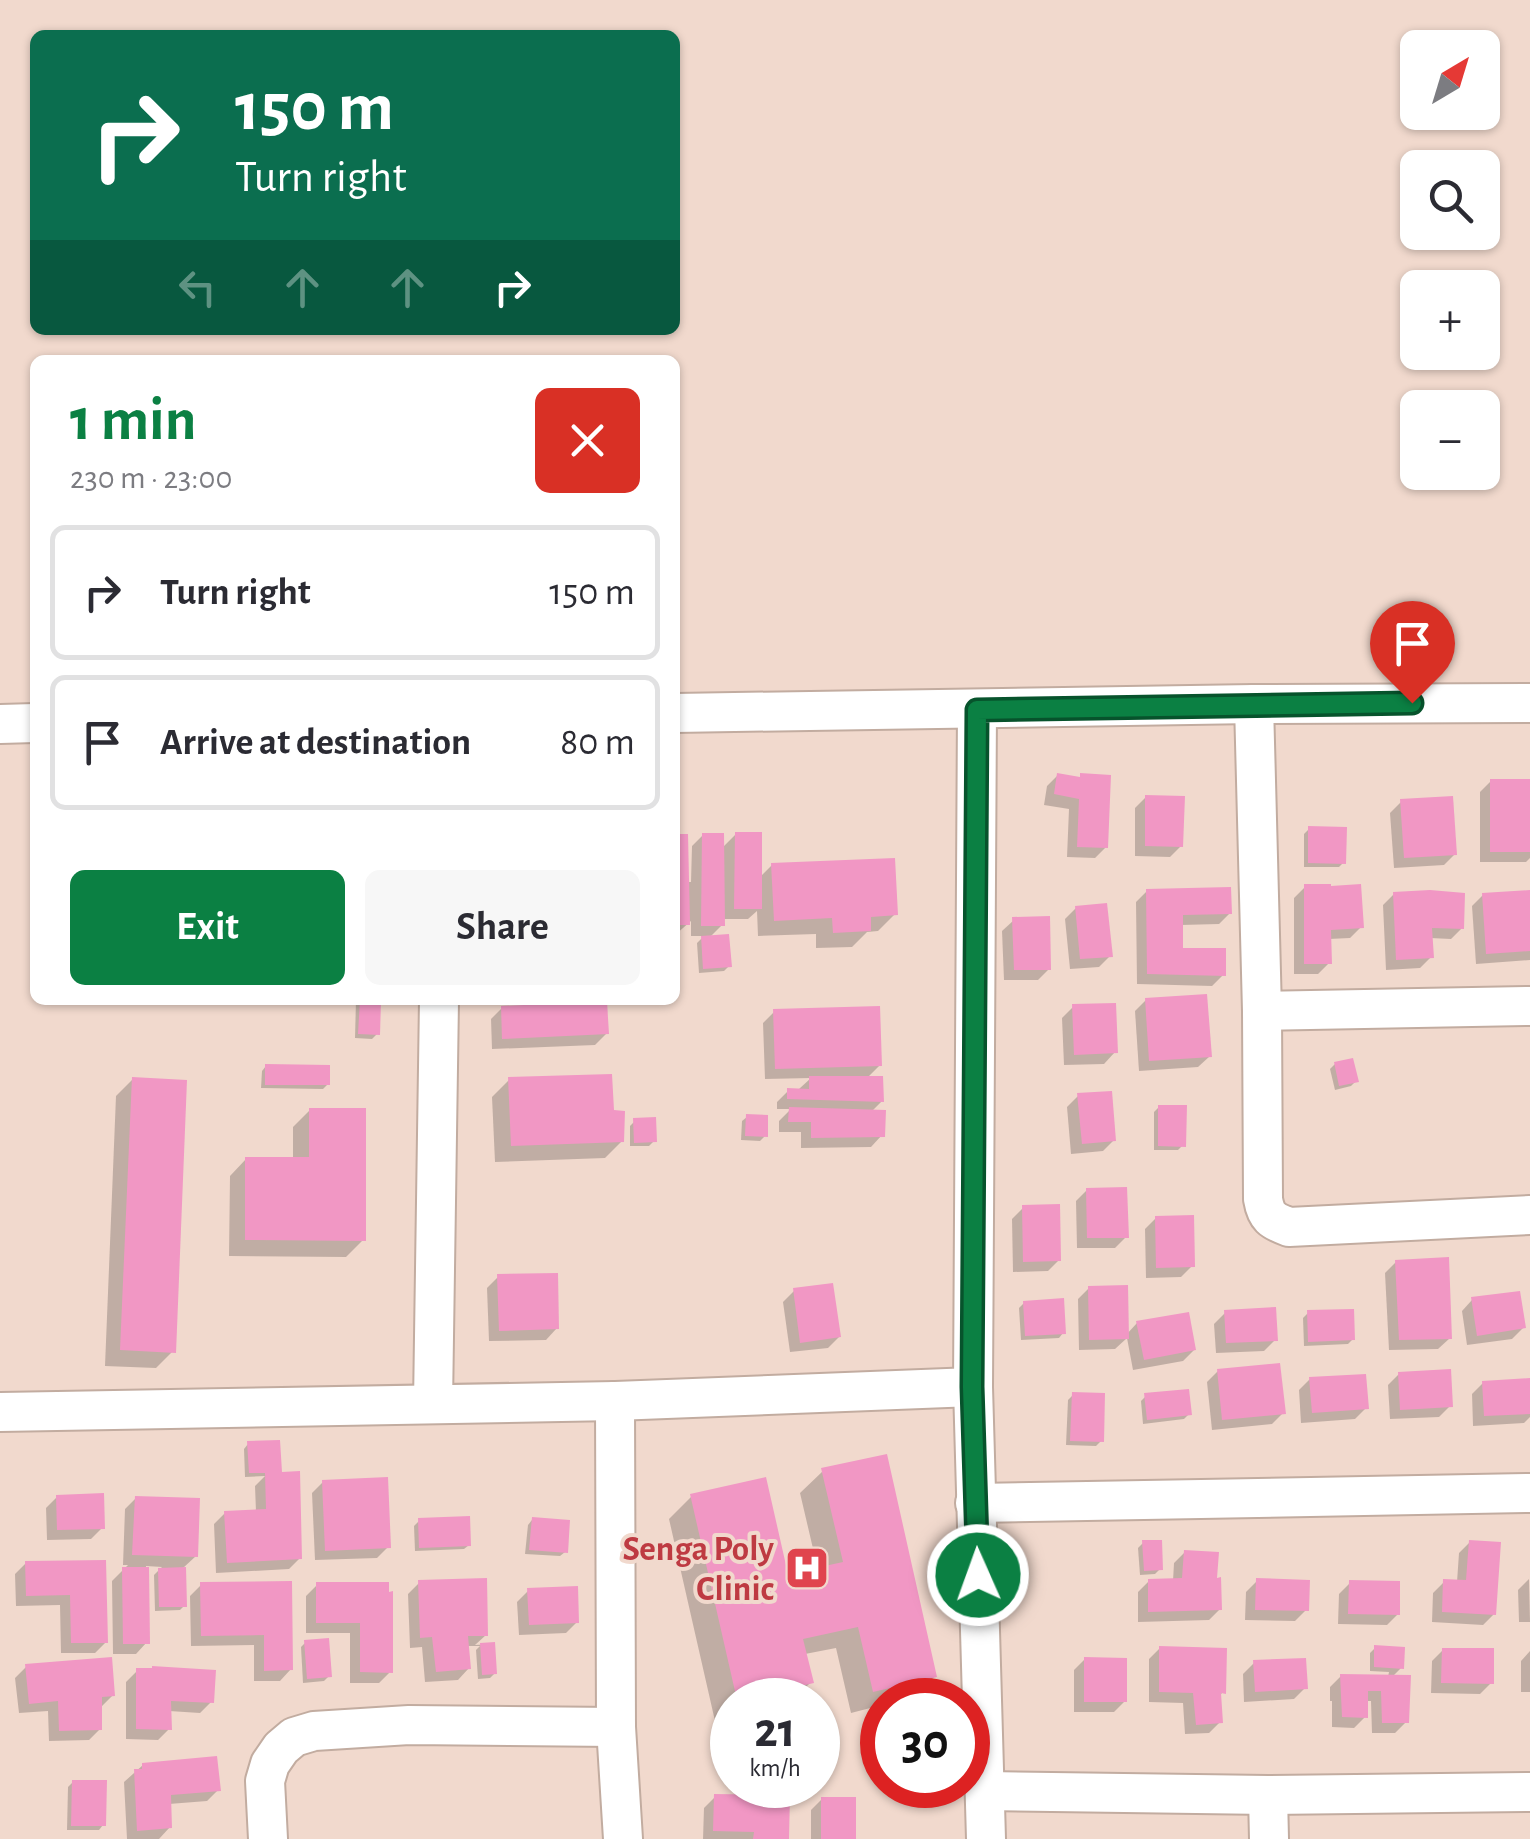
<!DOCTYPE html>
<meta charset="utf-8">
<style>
body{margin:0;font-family:"Alegreya Sans",sans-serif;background:#f7f7f7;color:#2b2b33;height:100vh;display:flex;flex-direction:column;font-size:38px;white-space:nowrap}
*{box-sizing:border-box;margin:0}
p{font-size:32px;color:#7c7c81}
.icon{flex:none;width:55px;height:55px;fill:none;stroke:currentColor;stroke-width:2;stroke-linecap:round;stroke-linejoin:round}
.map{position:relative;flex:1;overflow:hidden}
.sheet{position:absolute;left:30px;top:355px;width:650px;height:650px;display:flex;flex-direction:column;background:#fff;border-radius:15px;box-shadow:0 2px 8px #0004}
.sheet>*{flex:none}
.banner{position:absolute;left:30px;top:30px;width:650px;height:305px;border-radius:15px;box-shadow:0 2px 8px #0004;background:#0b6e4f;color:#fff;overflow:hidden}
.needle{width:65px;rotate:38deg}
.fabs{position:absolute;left:1400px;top:30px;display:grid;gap:20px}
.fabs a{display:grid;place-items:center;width:100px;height:100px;border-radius:15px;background:#fff;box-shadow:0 2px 8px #0004;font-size:50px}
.speed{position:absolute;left:710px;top:1678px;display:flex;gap:20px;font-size:50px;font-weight:700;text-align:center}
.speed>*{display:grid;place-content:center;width:130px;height:130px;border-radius:50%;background:#fff;box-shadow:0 2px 8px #0004;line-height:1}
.speed small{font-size:25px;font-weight:400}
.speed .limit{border:15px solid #d22;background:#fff;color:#111}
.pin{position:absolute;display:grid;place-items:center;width:85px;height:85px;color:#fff;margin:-102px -42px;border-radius:50% 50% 50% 0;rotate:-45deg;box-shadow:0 0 10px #0007}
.pin .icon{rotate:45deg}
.me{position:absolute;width:110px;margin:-55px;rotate:358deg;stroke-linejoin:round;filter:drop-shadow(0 0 8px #0008)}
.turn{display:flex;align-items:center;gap:35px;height:210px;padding:0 40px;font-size:45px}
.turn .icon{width:130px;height:130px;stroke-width:2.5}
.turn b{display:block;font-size:70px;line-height:85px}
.lanes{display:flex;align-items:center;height:95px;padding:0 40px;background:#0003;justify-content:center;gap:50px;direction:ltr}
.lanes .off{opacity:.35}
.round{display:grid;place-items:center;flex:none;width:105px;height:105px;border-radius:15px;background:#f7f7f7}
.headline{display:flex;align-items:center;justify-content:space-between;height:170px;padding:0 40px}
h1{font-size:60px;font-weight:700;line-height:75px;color:#0b8043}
.button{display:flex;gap:20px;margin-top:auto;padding:20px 40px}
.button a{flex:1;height:115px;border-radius:15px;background:#0b8043;color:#fff;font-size:40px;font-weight:700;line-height:115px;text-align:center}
.button a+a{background:#f7f7f7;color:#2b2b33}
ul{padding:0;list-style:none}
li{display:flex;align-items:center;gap:30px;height:135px;margin:0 20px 15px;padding:0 20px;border:5px solid #e1e1e2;border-radius:15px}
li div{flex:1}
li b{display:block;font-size:38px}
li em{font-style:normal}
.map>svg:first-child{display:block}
.shadow{fill:#0003}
.building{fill:#f197c4}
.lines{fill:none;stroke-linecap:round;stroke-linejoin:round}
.minor-casing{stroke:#c2aca0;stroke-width:42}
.minor{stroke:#fff;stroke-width:38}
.route-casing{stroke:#07532c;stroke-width:25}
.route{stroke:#0b8043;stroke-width:18}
.labels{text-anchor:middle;stroke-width:8;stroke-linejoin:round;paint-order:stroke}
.health-label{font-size:35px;font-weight:bold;fill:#be3a42;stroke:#f1d9cd;text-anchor:end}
</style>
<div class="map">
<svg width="1530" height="1839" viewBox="0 0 1530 1839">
<rect width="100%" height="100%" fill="#f1d9cd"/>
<g class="shadow">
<path d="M1058 775 1078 779 1081 776 1106 847 1095 858 1067 857 1069 809 1044 805 1047 786Z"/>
<path d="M1491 781H1530V858L1526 862H1480V792Z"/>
<path d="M1146 797 1181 846 1170 857 1135 856V808Z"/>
<path d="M1401 802 1455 854 1444 865 1394 868 1390 813Z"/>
<path d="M1309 829 1344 862 1339 867H1304V834Z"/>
<path d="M736 834 759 878 772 865 895 914 878 931 867 932 852 947 816 948V934L758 936 757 911 748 919H722V925L709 938 729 966 724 971 699 973 697 943 704 936H691V921L675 935V837L687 882H691L692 846 703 835 722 848Z"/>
<path d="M1305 887 1361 927 1350 938 1329 939V963L1318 974H1294V898Z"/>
<path d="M1147 891 1230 913 1219 924 1181 925V950L1223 975 1212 986 1137 984 1136 902Z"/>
<path d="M1530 892V960L1476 964 1472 906 1483 895Z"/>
<path d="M1394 894 1462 928 1451 939 1430 938 1431 957 1420 968 1386 970 1383 905Z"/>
<path d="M1076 908 1110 956 1099 967 1070 969 1065 919Z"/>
<path d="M1014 920 1049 969 1038 980H1004L1002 931Z"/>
<path d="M356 1000H379L377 1034 372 1039 355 1038Z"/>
<path d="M1146 1000 1210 1056 1198 1067 1139 1071 1135 1011Z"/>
<path d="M1073 1007 1115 1052 1104 1064 1064 1065 1062 1018Z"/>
<path d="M502 1008 606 1034 595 1045 492 1049 491 1019Z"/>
<path d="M774 1012 880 1065 867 1078 882 1101 871 1112 882 1135 871 1147 801 1148V1132H779V1121L791 1109H777V1102L788 1091 799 1089 811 1078 765 1079 763 1023Z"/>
<path d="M1335 1064 1356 1081 1351 1086 1335 1090 1330 1069Z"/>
<path d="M266 1066 328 1084 323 1089 261 1088 262 1071Z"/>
<path d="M133 1079 173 1351 156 1368 105 1366 116 1096Z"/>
<path d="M509 1080 611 1112 622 1141 605 1158 495 1162 492 1097Z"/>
<path d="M1078 1096 1114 1140 1103 1151 1071 1154 1067 1107Z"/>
<path d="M1159 1107 1183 1145 1178 1150H1154V1112Z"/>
<path d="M310 1110 363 1240 346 1257 229 1256 230 1176 246 1159 293 1160V1127Z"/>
<path d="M747 1117 765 1136 760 1141 741 1140 742 1121Z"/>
<path d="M635 1121 654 1141 649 1146H630V1126Z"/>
<path d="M1087 1190 1126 1237 1115 1248H1077L1076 1201Z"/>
<path d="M1023 1208 1059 1260 1048 1271 1013 1272 1012 1219Z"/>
<path d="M1156 1218 1192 1266 1181 1277 1146 1278 1145 1229Z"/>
<path d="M1396 1262 1450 1338 1438 1349 1389 1350 1385 1273Z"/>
<path d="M498 1277 557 1328 546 1340 489 1341 487 1288Z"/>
<path d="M1089 1288 1126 1335 1137 1323 1194 1350 1183 1361 1133 1370 1127 1338 1115 1349 1079 1350 1078 1299Z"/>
<path d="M794 1291 839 1337 828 1348 790 1352 783 1302Z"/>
<path d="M1472 1300 1523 1328 1512 1339 1467 1345 1462 1311Z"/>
<path d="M1024 1303 1063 1333 1059 1338 1021 1340 1019 1308Z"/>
<path d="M1225 1313 1275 1340 1264 1351 1216 1353 1214 1324Z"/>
<path d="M1308 1313 1353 1339 1348 1344 1304 1346 1303 1318Z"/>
<path d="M1218 1371 1283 1413 1272 1424 1212 1430 1207 1382Z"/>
<path d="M1399 1374 1450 1406 1439 1417 1390 1419 1388 1385Z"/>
<path d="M1310 1379 1366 1408 1355 1419 1301 1423 1299 1390Z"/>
<path d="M1530 1381V1417L1524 1423 1473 1426 1472 1394 1483 1383Z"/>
<path d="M1073 1395 1101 1441 1096 1446 1066 1445 1068 1400Z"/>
<path d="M1146 1396 1189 1414 1184 1419 1143 1424 1141 1401Z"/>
<path d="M248 1444 280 1471 300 1558 289 1569 216 1573 214 1524 225 1513 256 1512 255 1486 265 1476 245 1477 244 1449Z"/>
<path d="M823 1471 935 1676 912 1699 882 1700V1705L851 1713 836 1648 805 1654 811 1682 793 1700H732V1717L715 1721 669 1519 691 1497 787 1577 818 1570 800 1493Z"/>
<path d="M323 1482 388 1547 377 1558 315 1560 312 1493Z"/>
<path d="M57 1497 102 1528 91 1539 47 1540 46 1508Z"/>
<path d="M136 1498 196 1556 183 1568 184 1606 180 1610 155 1611 154 1575 162 1567 146 1566 147 1642 136 1654H113L112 1581 128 1565H123L125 1509Z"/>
<path d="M532 1520 565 1552 560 1556 525 1554 528 1525Z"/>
<path d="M419 1521 469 1545 464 1549 415 1551 414 1526Z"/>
<path d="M1470 1542 1494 1614 1483 1625 1432 1622 1433 1593 1444 1582H1457L1459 1553Z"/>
<path d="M1143 1543 1160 1569 1155 1574 1140 1575 1138 1548Z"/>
<path d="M1185 1552 1220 1609 1209 1620 1138 1622V1592L1149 1581H1173L1174 1563Z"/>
<path d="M104 1562 106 1642 95 1653H61L60 1605 16 1606 15 1574 26 1563Z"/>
<path d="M1529 1579 1530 1622H1519L1518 1590Z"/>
<path d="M1257 1581 1306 1610 1295 1621 1245 1620 1246 1592Z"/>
<path d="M289 1583 291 1669 280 1681H254V1645L191 1646 190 1596 201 1585Z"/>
<path d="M419 1583 486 1635 475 1645 493 1644 495 1673 490 1678 478 1679 476 1650 480 1646H466L469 1668 458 1680 425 1682 422 1647 410 1648 408 1594Z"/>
<path d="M1350 1583 1398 1614 1387 1625 1338 1624 1339 1594Z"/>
<path d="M317 1585H387L390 1672 379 1683H350V1633H306V1596Z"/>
<path d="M528 1591 577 1622 566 1633 519 1635 517 1602Z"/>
<path d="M306 1642 329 1676 324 1681 303 1683 301 1647Z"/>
<path d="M1160 1648 1223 1692 1218 1697 1220 1722 1209 1733 1185 1734 1183 1703 1149 1702V1659Z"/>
<path d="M1375 1648 1401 1668 1392 1677 1406 1722 1395 1733H1372L1371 1701H1365V1717L1354 1728 1332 1727V1701H1330V1687L1341 1676 1388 1677 1389 1672 1370 1671V1653Z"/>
<path d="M1443 1650 1491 1683 1480 1694 1431 1693 1432 1661Z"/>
<path d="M1530 1651V1692H1521V1661Z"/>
<path d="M1085 1659 1125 1701 1114 1712H1074V1670Z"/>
<path d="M1254 1663 1305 1688 1294 1699 1244 1702 1243 1674Z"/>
<path d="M26 1667 113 1695 102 1706 100 1729 89 1740 49 1741 48 1711 19 1713 15 1678Z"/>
<path d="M137 1671 211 1702 200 1713 169 1711V1729L158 1740 126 1739V1682Z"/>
<path d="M143 1765 218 1790 207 1801 169 1804 170 1827 159 1839H127L124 1782Z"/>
<path d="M73 1782 103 1825 99 1830H67L68 1787Z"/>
<path d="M715 1797 785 1839H703L704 1808Z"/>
<path d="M822 1799 853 1839H811V1810Z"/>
</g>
<g class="building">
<path d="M1057 773 1080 777V773L1111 775 1108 848 1077 847 1079 799 1054 794Z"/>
<rect x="1490" y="779" width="40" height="73"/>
<path d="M1145 795 1185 796 1183 847 1145 846Z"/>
<path d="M1453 796 1457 855 1404 858 1400 799Z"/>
<path d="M1308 826 1347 827 1346 864 1308 863Z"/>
<path d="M735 832H762V909H734Z"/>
<path d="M702 833H724L725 926H701Z"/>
<path d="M675 834H688L690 925H675Z"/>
<path d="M895 858 898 915 871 917V931L833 933 832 918 774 921 771 863Z"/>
<path d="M1304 884H1331V886L1361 884 1364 928 1331 930 1332 964H1304Z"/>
<path d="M1231 887 1232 914 1183 915V948H1226V976L1147 974 1146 889Z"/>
<path d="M1430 890 1465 893 1464 929 1432 928 1434 958 1396 960 1393 892Z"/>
<path d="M1530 890V951L1486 954 1482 893Z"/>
<path d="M1107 903 1113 957 1080 959 1075 906Z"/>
<path d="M1050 916 1051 970H1014L1012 917Z"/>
<path d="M729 934 732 967 703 969 701 936Z"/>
<path d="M1207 994 1212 1057 1149 1061 1145 998Z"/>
<path d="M360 1000H381L380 1035 358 1034Z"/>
<path d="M607 1001 609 1034 502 1039 501 1006Z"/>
<path d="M1116 1003 1118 1053 1074 1055 1072 1004Z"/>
<path d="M880 1006 882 1066 775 1069 773 1009Z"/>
<path d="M1353 1058 1359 1082 1339 1086 1334 1062Z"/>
<path d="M265 1064 330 1065V1085H265Z"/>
<path d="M612 1074 614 1110 625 1111 624 1142 511 1146 508 1077Z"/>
<path d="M809 1076H883L884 1102 787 1099V1088L809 1089Z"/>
<path d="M132 1077 187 1080 176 1353 120 1350Z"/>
<path d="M1112 1091 1116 1141 1082 1144 1077 1093Z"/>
<path d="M1158 1105H1187L1186 1147 1158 1146Z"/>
<path d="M789 1107 886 1110 885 1137 811 1138V1122H788Z"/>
<path d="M309 1108H366V1241L245 1240V1157H309Z"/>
<path d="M746 1114 768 1115V1137L745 1136Z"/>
<path d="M656 1117 657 1142 634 1143 633 1118Z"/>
<path d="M1127 1187 1129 1238H1087L1086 1188Z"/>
<path d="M1060 1204 1061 1261 1023 1262 1022 1205Z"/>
<path d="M1194 1215 1195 1267 1156 1268 1155 1216Z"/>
<path d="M1449 1257 1452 1339 1399 1340 1395 1260Z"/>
<path d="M558 1273 559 1329 499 1331 497 1274Z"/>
<path d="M833 1283 841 1337 800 1343 793 1288Z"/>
<path d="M1128 1285 1129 1339 1089 1340 1088 1286Z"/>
<path d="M1520 1291 1526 1328 1477 1336 1471 1297Z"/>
<path d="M1064 1298 1066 1334 1025 1336 1023 1301Z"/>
<path d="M1276 1307 1278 1341 1226 1343 1224 1310Z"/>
<path d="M1354 1309 1355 1340 1308 1342 1307 1310Z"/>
<path d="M1189 1312 1196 1350 1144 1360 1136 1321Z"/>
<path d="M1280 1363 1286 1414 1222 1420 1217 1369Z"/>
<path d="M1451 1369 1453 1407 1400 1410 1398 1372Z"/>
<path d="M1366 1374 1369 1409 1312 1413 1309 1377Z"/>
<path d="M1530 1378V1414L1484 1416 1482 1381Z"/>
<path d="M1189 1389 1192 1415 1147 1420 1144 1393Z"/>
<path d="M1072 1392 1105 1393 1104 1442 1070 1441Z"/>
<path d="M280 1440 282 1472 300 1471 302 1559 227 1563 224 1511 266 1509 265 1473H249L247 1441Z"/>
<path d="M887 1454 937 1677 873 1692 858 1627 803 1639 814 1683 737 1700 690 1494 766 1477 788 1574 843 1562 821 1468Z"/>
<path d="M388 1477 391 1548 325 1551 322 1480Z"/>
<path d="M104 1493 105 1529 57 1530 56 1495Z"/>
<path d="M135 1496 200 1498 198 1557 132 1555Z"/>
<path d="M470 1516 471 1546 419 1548 418 1518Z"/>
<path d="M532 1517 570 1520 568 1553 529 1550Z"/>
<path d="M1142 1540H1162L1163 1570 1144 1571Z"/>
<path d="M1469 1540 1501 1542 1496 1615 1442 1612 1443 1579 1466 1580Z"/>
<path d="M1184 1550 1219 1552 1217 1578 1221 1577 1222 1610 1148 1612V1579L1182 1578Z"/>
<path d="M106 1560 108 1643H71L70 1595 26 1596 25 1561Z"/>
<path d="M122 1567H149L150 1644H123Z"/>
<path d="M186 1567 187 1607H159L158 1568Z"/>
<path d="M487 1578 488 1636H468L471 1669 436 1672 432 1637 420 1638 418 1580Z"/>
<path d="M1256 1578 1310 1580 1309 1611 1255 1610Z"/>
<path d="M1349 1580 1400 1581V1615L1348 1614Z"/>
<path d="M292 1581 293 1670 264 1671V1635L201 1636 200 1582Z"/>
<path d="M316 1582H389V1592L393 1591V1673L360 1672V1623H316Z"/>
<path d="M578 1586 579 1623 529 1625 527 1588Z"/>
<path d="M329 1638 332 1677 307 1679 304 1640Z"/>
<path d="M495 1642 497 1674 482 1675 480 1643Z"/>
<path d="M1374 1645 1405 1647 1404 1669 1374 1667Z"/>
<path d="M1159 1646 1227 1648 1226 1694 1221 1693 1223 1723 1196 1725 1193 1693 1159 1692Z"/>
<path d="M1442 1648H1494V1684L1441 1683Z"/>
<path d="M112 1657 115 1696 102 1697V1730L59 1731 58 1701 29 1704 25 1664Z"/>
<path d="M1084 1657 1127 1658V1702H1084Z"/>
<path d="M1306 1658 1308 1689 1255 1692 1253 1660Z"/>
<path d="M152 1666 216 1670 214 1703 171 1701 172 1730 136 1729V1668H152Z"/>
<path d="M1340 1674 1411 1675 1409 1723H1382L1381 1691H1368V1718L1342 1717Z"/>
<path d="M217 1756 221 1791 171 1795 172 1828 137 1831 134 1769H142V1763Z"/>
<path d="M72 1780H107L106 1826H71Z"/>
<path d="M714 1794 790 1795 789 1839H753L754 1832 713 1831Z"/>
<rect x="821" y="1797" width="35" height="42"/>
</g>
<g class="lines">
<defs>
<g id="minor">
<path d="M1254 704 1262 1011 1263 1199C1266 1217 1272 1221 1289 1227L1530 1215"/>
<path d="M977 710 973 1387 986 1839"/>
<path d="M675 713 1254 704 1530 703"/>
<path d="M0 724 35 723"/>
<path d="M1262 1011 1530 1006"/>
<path d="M615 1401 616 1727 623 1839"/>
<path d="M433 1404 439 1000"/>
<path d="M0 1412 615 1401 973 1387"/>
<path d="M975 1503 1530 1493"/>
<path d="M986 1791 1268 1795 1530 1792"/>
<path d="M1268 1795 1269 1839"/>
<path d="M268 1839 265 1781 270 1764 281 1748 294 1737 314 1731 409 1725 616 1727"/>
</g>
</defs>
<use href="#minor" class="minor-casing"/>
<use href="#minor" class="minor"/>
</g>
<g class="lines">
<defs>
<path id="route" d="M978 1575 972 1387 977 710 1412 703"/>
</defs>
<use href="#route" class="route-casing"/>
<use href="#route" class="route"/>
</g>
<defs>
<symbol id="hospital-square" viewBox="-11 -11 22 22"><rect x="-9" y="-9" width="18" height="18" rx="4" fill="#e0444e" stroke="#f1d9cd"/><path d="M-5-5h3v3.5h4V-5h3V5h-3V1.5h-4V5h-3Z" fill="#fff"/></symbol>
</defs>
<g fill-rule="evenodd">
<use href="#hospital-square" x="782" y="1543" width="50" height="50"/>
</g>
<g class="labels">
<g class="health-label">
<text x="774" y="1560">Senga Poly<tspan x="774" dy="40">Clinic</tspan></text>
</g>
</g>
</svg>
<div class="fabs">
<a><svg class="needle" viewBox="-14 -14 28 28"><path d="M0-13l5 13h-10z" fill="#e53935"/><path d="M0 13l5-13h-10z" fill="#7c7c81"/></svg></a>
<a><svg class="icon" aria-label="search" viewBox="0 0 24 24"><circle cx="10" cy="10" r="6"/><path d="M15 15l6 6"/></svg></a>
<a>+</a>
<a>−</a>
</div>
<div class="speed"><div>21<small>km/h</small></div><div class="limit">30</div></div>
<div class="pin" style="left:1412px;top:703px;background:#d93025"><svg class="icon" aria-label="arrive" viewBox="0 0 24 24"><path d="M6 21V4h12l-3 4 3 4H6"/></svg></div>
<svg class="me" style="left:978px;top:1575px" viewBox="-20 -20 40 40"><circle r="17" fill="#0b8043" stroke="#fff" stroke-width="3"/><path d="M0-11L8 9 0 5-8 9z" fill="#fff"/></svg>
<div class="banner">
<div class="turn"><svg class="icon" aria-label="right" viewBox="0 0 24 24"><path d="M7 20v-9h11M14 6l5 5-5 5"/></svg><div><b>150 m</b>Turn right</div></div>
<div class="lanes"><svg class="icon off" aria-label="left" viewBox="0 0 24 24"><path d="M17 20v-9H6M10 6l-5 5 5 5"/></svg><svg class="icon off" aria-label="ahead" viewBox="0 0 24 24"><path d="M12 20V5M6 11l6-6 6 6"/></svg><svg class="icon off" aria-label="ahead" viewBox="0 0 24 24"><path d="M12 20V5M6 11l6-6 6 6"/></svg><svg class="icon" aria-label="right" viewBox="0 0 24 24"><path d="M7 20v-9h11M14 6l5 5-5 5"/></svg></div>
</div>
<section class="sheet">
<div class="headline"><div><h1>1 min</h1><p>230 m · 23:00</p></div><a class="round" style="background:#d93025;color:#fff"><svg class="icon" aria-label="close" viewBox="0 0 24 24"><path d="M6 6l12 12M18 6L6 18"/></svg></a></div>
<ul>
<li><svg class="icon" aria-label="right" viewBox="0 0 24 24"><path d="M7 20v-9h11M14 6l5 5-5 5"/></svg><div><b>Turn right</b></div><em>150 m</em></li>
<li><svg class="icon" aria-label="arrive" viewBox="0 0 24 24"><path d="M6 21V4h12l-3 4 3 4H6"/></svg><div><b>Arrive at destination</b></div><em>80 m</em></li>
</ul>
<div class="button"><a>Exit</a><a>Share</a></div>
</section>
</div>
